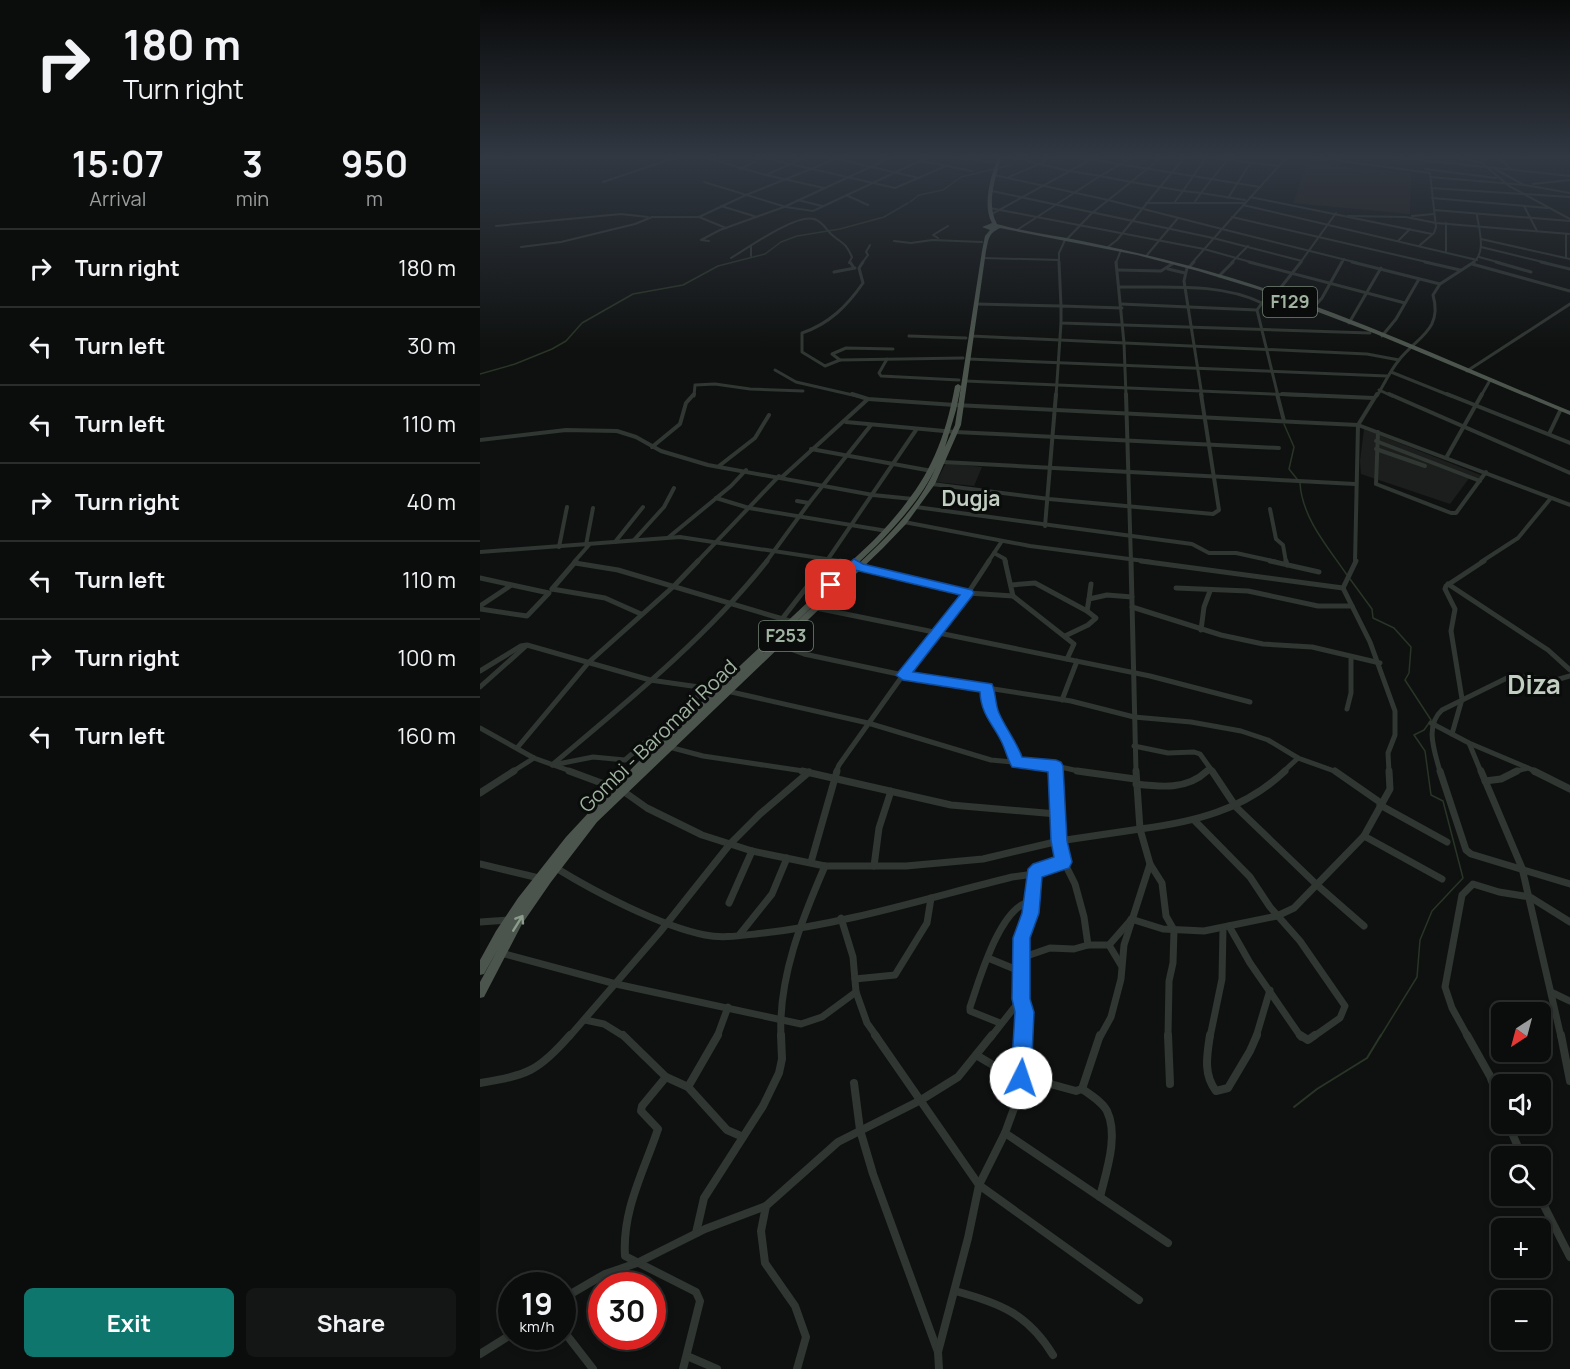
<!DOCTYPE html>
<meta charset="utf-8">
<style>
body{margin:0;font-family:Manrope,sans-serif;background:#141615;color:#f1f3f6;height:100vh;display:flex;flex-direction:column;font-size:22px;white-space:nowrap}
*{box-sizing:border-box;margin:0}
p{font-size:20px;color:#9a9c9d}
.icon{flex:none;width:33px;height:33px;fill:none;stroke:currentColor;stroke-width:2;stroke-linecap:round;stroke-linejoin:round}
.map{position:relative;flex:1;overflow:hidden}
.details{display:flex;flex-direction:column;background:#0b0d0c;width:480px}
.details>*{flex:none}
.guide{background:#0b0d0c;color:#f1f3f6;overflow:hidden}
.needle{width:39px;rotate:216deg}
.fabs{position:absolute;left:1011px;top:1002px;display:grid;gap:12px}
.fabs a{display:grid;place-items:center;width:60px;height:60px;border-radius:9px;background:#0b0d0c;box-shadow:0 3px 9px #0003,0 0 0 2px #2b2d2d;font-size:30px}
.speed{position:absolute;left:18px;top:1272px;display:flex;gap:12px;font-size:30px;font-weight:700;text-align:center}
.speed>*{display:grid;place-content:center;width:78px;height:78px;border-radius:50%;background:#0b0d0c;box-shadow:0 3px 9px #0003,0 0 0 2px #2b2d2d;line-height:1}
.speed small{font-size:15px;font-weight:400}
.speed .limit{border:9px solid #d22;background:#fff;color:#111}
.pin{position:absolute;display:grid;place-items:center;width:51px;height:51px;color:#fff;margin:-26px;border-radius:12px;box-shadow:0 3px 9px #0006}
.me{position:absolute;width:66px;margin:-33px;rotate:4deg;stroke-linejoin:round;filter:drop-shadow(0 0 4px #0008)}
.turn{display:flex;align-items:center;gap:21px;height:126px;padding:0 24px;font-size:27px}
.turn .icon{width:78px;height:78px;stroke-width:2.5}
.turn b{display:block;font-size:42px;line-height:51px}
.eta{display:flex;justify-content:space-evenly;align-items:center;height:102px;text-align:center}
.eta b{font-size:36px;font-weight:700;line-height:42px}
.button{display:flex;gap:12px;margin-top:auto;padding:12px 24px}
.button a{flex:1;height:69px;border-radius:9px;background:#0f766e;color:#fff;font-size:24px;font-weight:700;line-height:69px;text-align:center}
.button a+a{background:#141615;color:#f1f3f6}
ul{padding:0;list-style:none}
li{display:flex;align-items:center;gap:18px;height:78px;padding:0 24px;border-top:2px solid #2b2d2d}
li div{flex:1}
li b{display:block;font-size:22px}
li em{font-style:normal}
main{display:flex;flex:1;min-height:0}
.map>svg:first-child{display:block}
.built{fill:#1b1e1c}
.green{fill:#1f1b19}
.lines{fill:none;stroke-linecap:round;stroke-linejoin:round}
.stream-far1{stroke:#293526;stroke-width:1.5}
.stream{stroke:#293526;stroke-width:2}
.street-far5{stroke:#303631;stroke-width:2}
.street-far4{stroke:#303631;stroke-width:3}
.street-far3{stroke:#303631;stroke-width:4}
.street-far2{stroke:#303631;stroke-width:5}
.street-far1{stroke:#303631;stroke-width:7}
.street{stroke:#303631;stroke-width:8}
.primary{fill:#4c554d;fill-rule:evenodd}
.oneway{stroke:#8b9c8b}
.route{fill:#1a73e8;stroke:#114b97;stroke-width:1.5}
.labels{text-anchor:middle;stroke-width:6;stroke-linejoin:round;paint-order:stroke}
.shield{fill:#0a0c0b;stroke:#738173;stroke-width:1.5}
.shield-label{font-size:18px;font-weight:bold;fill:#a0b3a0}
.street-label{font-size:20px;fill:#a0b3a0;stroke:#0a0c0b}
.neighbourhood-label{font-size:21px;font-weight:bold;fill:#c1cec1;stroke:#0a0c0b}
.district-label{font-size:26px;font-weight:bold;fill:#c1cec1;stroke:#0a0c0b}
</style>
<main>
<section class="details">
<div class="guide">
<div class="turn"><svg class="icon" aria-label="right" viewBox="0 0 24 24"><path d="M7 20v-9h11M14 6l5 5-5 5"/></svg><div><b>180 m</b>Turn right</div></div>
</div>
<div class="eta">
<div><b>15:07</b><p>Arrival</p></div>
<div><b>3</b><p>min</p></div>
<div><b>950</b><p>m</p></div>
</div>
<ul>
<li><svg class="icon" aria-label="right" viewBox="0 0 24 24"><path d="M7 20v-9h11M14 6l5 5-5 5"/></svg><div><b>Turn right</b></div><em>180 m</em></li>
<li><svg class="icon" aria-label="left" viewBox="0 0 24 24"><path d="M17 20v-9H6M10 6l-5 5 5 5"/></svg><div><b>Turn left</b></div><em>30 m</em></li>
<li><svg class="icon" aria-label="left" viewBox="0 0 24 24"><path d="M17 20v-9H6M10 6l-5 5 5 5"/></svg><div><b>Turn left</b></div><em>110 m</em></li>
<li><svg class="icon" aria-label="right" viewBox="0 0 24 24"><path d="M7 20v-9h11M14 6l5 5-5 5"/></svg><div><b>Turn right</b></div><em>40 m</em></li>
<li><svg class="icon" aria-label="left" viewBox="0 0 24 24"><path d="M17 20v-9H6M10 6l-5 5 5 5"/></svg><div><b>Turn left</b></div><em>110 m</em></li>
<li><svg class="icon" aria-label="right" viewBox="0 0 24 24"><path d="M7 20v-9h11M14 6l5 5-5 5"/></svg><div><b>Turn right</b></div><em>100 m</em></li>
<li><svg class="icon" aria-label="left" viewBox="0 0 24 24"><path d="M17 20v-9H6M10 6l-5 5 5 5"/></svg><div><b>Turn left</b></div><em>160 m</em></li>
</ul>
<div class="button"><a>Exit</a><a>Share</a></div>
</section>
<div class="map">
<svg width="1090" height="1369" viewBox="0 0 1090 1369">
<rect width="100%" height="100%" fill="#0f1110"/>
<g class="built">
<path d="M884 429 1003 476 999 481 990 477 970 504 881 474 880 461Z"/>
<path d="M466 463 502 467 494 486 456 482Z"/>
</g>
<path class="green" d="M827 163 931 173 930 214 813 203Z"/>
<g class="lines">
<g class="stream-far1">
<path d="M430 202 439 195 463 190 481 177 531 165 539 157"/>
<path d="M0 374 35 364 72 349 86 341 102 323 153 294 203 285 238 266 285 254 301 242 317 236 360 229 404 217 428 203"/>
<path d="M804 424 814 447 809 469 817 479"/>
<path d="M820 483C822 518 848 547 867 575"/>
<path d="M870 579 892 609 893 618 914 628 931 647 929 673 925 680 951 720 944 730 934 735 945 751 951 795 963 801 983 878 952 911 940 940 937 977 900 1037"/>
</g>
<path class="stream" d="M814 1107 837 1089 887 1058 901 1035"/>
<g class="street-far5">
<path d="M212 157H240"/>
<path d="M280 157 415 188 466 166"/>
<path d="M349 157 439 178"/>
<path d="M433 157H443"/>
<path d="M471 157 517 163"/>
<path d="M596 157 780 187"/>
<path d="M725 157 798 166"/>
<path d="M807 157 742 229 878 263"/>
<path d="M833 157 950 173 956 227 954 233 939 246"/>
<path d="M911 157 1090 176"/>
<path d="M975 157 1002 163"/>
<path d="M1007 157 1002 163 1029 186 1090 219"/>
<path d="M1018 157 1031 169"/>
<path d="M227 158 286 175 344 188"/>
<path d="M0 159 7 157"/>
<path d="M542 159 559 164 571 157"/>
<path d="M747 160 721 193 765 200"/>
<path d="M442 161 492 171"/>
<path d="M260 169 282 158"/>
<path d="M945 169 1016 178"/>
<path d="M1015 169 1044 185"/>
<path d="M591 170 617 157"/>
<path d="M286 175 326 157"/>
<path d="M514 175 628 200 742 229 712 263"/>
<path d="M620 176 653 157"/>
<path d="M950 177 1045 185 1090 193"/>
<path d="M123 182 197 157"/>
<path d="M224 182 306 207 333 211 448 157"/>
<path d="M651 182 682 157"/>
<path d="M1053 184 1090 180"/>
<path d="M951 188 1090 197"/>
<path d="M512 191 733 238 822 261"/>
<path d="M366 195 388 205"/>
<path d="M770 197 952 234"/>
<path d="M748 198 771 162"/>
<path d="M952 198 1068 208"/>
<path d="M318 200 342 206"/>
<path d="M666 203H765"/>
<path d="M694 203 703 191 680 187 705 157"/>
<path d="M714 203 721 193 703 191 726 157"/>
<path d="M763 205 997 260"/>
<path d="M241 206 277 217"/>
<path d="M1044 206 1057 231"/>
<path d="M510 208 724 249 774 263"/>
<path d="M954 210 1090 221"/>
<path d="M510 215 590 171 559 164 529 177"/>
<path d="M868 216 926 217 956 223 1090 234"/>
<path d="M932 216 954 214"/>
<path d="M752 217 951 263"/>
<path d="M966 223V252"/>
<path d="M16 226 141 214 168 217"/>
<path d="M246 228 219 217 266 195 361 157"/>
<path d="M537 230 620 176 590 171"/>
<path d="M1086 234V258"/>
<path d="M458 238 453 235 468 226"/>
<path d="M587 239 612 213 651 182 620 176"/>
<path d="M1001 239 1090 259"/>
<path d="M229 241 221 240 240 230 304 207 412 157"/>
<path d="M414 241 431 243 452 240 502 242"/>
<path d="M918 241 930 229"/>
<path d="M41 247 81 242 155 224 172 217H219"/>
<path d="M271 247V256"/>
<path d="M628 247 637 240 680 187 651 182"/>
<path d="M1001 247 1067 263"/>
<path d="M667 255 698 218"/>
<path d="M999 257 1021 263"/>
<path d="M251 258C268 248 315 214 334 219 342 221 346 229 351 234 363 245 364 240 372 257L369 263"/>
<path d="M503 258 579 260"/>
<path d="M382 263 388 255 386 252 390 245"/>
<path d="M579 263V253L585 240"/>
<path d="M636 263 641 250"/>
<path d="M751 263 768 246"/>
<path d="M820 263 856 213"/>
<path d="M862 263 864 259"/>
<path d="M992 263C1007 254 999 230 997 215"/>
</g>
<g class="street-far4">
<path d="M370 262 374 268"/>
<path d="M383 262 379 268 383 283C367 306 349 324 322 333V352L345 366 360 360 352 354 366 348 413 349"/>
<path d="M636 262 644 343 646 396"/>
<path d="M769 262 925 303"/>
<path d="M872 262 960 284"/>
<path d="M945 262 980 270"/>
<path d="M1016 262 1051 272"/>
<path d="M1061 262 1090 269"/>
<path d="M992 264 1090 291"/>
<path d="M709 267 714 262"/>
<path d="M707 268 704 281 722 396"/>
<path d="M688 269 705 273"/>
<path d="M638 270 681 271 692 264"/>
<path d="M354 272 375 268"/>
<path d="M739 276 753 262"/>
<path d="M639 287C686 288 739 282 782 303"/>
<path d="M496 304 581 306 579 262"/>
<path d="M641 304 777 310"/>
<path d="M642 308 581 306V323L890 333"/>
<path d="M833 308 842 298 862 262"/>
<path d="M869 323 901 268"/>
<path d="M429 336 486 338"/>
<path d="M491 336 887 354 919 360"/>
<path d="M902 336 916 319 939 279"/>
<path d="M407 359 399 373 401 376 479 380"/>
<path d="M488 359 907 376"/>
<path d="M360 360 483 358"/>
<path d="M295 370 316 382 377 396"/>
<path d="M987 371 1090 304"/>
<path d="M911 372 971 396"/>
<path d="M485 381 838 396"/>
<path d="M899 390 912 396"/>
<path d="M214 396 215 385 235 384 270 389 323 391"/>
<path d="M576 396 581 323"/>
<path d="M798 396 777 310 782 303 794 296 821 262"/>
<path d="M897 396C904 384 910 371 919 360 937 337 963 330 953 295L960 284 994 262"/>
<path d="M1001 396 1009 382"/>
</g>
<g class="street-far3">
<path d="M372 394 388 399 475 405 878 425 897 394"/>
<path d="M646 394 651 562"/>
<path d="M797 394 804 421"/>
<path d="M802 394 894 398"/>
<path d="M909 394 1090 473"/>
<path d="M967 394 1090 443"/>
<path d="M366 422 475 432 799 448"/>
<path d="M898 432 896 484 971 513H976L1006 472"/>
<path d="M1069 434 1080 411"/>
<path d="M0 440 86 430 137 431 156 437 181 451 228 465 393 495 433 499"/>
<path d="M896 441 1000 481"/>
<path d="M172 447 200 424 206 403 214 394"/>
<path d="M331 449 452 471"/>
<path d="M896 449 945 466"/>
<path d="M966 458 1002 394"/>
<path d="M463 462 875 484"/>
<path d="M239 466 275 438 289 415"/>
<path d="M302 477 388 399"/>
<path d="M452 484 569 499 733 514 739 510 721 394"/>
<path d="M236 498 269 508 407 531"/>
<path d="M329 503 391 425"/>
<path d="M436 507 712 544 729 553H756L797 562"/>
<path d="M790 509 796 539 803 545 806 562"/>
<path d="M424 522 550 546 672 562"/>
<path d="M565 526 576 394"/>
<path d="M189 537 251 486 266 470"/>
<path d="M154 540 184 507 194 488"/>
<path d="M135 542 163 507"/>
<path d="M106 545 113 508"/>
<path d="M79 547 87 507"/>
<path d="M0 552 200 537 366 562"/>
<path d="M514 553 525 559 526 562"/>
<path d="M94 562 109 545"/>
<path d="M217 562 299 476"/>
<path d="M286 562 329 503 317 501"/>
<path d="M346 562 436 430"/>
<path d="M508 562 522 541"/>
<path d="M875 562 878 425 1090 505"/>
<path d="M1001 562 1038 538 1071 498"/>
</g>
<g class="street-far2">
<path d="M360 561 488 593 533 596 594 644 587 659"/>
<path d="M525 561 533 596"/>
<path d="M651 561 656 772"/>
<path d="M661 561 863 588"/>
<path d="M790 561 839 572"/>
<path d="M806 561 807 565"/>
<path d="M95 563 138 570 313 622"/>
<path d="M0 578 69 593 47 616 0 609"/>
<path d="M968 584 1068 650 1090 670"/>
<path d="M531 585 555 583 607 611"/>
<path d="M696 588 768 591 838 606H872"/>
<path d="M863 588 876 561"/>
<path d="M863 588 890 642 915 711V735L908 753 909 772"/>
<path d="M72 589 125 598 161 614"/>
<path d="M72 589 96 561"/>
<path d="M609 599 611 584"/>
<path d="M0 606 30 586"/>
<path d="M652 607 741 635 783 644 832 647 900 663"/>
<path d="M336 608 670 676 770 702"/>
<path d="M302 619 347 561"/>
<path d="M721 630 724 607 730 591"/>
<path d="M585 636 608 625 616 618 607 611 609 599 627 595 652 597"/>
<path d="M297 644 324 654 423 675 591 701 654 717 711 722 761 731 788 740 818 758 857 772"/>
<path d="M0 671 41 646 47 645 170 680 247 691 388 723 511 760 576 766 603 772"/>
<path d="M0 687 46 646"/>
<path d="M507 688 510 709 529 740 537 763"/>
<path d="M582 700 597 661"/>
<path d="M867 709 871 693V659"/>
<path d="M951 723 989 743 1048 768"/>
<path d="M0 728 54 758 93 772"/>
<path d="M972 734 982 699 971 631 975 609 965 589 966 586 1004 561"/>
<path d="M989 743 1001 772"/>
<path d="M654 746 688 753 714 752 720 754 730 768"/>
<path d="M189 747 223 756 330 772"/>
<path d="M37 748 109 662 194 586 218 561"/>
<path d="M72 765C148 701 225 639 287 561"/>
<path d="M73 765 113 757 145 760 228 688"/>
<path d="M576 766V772"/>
<path d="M32 772 54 758"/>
<path d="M356 772 359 765 423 675 488 593 509 561"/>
<path d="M725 772 730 768 733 772"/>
<path d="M803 772 818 758"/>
<path d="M960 772C955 752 944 726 962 710L1031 676 1076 680 1090 676"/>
<path d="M1033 772 1048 768 1057 772"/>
</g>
<g class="street-far1">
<path d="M89 771 143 791 167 808 222 835 272 851 345 866H426L503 859 579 841 660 829 656 771"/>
<path d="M322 771 471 805 577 814"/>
<path d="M576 771 579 841 582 858 595 884 604 917 608 945H629"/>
<path d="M597 771 655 779"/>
<path d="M732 771 756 807 837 885 884 926"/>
<path d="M855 771 901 803"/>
<path d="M960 771 986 850 991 854 1090 884"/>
<path d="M1001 771 1042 868 1081 1037"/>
<path d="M1054 771 1090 789"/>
<path d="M1005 781 1021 779 1037 771"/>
<path d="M656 784C681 787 707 790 727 771"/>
<path d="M0 793 34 771"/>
<path d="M900 805 967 842"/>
<path d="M715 821 770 877 790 907 820 941 865 1006 860 1018 833 1037"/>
<path d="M884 836 962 879"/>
<path d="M331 862 357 771"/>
<path d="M0 864 59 878"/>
<path d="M670 864 682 883 686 916 694 930 693 963 689 981 688 1037"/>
<path d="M394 866 399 828 411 791"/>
<path d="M76 868C115 892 180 926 225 935 244 939 264 935 284 933 366 924 451 897 532 877L554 874 550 902C520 906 499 981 490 1007V1011L520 1023"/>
<path d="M554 874 559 869 584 862"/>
<path d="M249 903 272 851"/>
<path d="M361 918 373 957 376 992 387 1023 397 1037"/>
<path d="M651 919 683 929 724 931 797 916 814 908 884 836 910 789 909 771"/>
<path d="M0 922 29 920"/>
<path d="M749 926 770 963 821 1037"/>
<path d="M260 934 292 894 307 858"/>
<path d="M629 945 650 921"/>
<path d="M629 945 641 965"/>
<path d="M21 953 136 984 321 1024 342 1017 376 992"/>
<path d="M508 958 542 972"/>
<path d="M541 958 570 948 594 949 608 945"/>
<path d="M375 979 415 975 447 923 451 898"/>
<path d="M1073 993 1090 1001"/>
<path d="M541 999 544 1012 543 1037"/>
<path d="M105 1020 124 1024 145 1037"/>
<path d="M89 1037 180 932 250 844 280 814 329 772"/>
<path d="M237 1037 248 1007"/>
<path d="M301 1037C298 978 322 919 345 866"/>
<path d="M511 1037 541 999 542 938 550 913V902"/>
<path d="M620 1037 631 1017 641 979 644 945 670 864 660 829C714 822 764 810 805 771"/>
<path d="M730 1037 742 979 743 928"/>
<path d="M776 1037 790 990"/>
<path d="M988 1037 972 1008 965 987 982 895 993 884 1019 892 1050 897 1090 922"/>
</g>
<g class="street">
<path d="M143 1035 186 1077 162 1106 161 1111 178 1129C164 1171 142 1210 145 1256L216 1292 220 1301 203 1369"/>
<path d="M395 1035 499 1185 659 1300"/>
<path d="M688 1035 690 1084"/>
<path d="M730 1035C727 1055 723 1074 736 1091L748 1088 770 1051 777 1035"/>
<path d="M820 1035 828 1040 835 1035"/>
<path d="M987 1035 1010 1076 1022 1107"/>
<path d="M1081 1035 1090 1081"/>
<path d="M496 1055 523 1071 596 1091 602 1089 620 1035"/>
<path d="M186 1077 208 1087 247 1130 263 1137"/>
<path d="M0 1083C47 1075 58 1072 90 1035"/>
<path d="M374 1083 380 1130 393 1174 458 1352 459 1369"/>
<path d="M208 1087 238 1035"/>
<path d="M602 1089C611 1095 622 1102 627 1111 639 1136 626 1172 620 1197"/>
<path d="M1028 1124 1042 1156"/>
<path d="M525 1133 688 1243"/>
<path d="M1059 1196 1090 1257"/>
<path d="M286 1206 281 1231 285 1263 315 1306 326 1337 317 1369"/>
<path d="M216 1233 224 1198 283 1106 299 1073 302 1059 301 1035"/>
<path d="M475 1291C520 1303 548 1314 573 1355"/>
<path d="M82 1299 125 1274 157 1263 225 1229 286 1206 358 1142 441 1100 478 1077 512 1035"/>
<path d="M82 1329 113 1369"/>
<path d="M458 1352 488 1238 499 1185 525 1133 540 1092 543 1035"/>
<path d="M0 1354 32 1334"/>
<path d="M207 1356 237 1369"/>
</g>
<path class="primary" d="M518 157H522C515 177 506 205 517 224 545 232 573 235 602 241 652 251 702 263 752 278 867 313 978 365 1090 411V415L896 334 780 290 718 271 657 255 520 228C508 234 509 238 506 251L481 425 455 484 426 524 403 548 117 822 71 882 42 924 4 997 0 998V982L18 949 4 974 0 975V960L16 931 38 898 86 837 112 809 167 753 393 541C441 491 462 456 475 386L478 384 481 386 476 410 465 447 475 425 502 251 505 236 510 230 502 227 512 223C502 205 511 176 518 157ZM456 467C436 514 395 548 359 582 324 614 290 647 255 680L397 545C420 521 442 497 456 467Z"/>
</g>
<defs><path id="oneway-shaft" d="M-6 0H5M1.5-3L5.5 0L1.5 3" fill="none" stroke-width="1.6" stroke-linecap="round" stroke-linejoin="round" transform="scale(1.5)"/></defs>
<use class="oneway" href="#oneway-shaft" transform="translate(38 923) rotate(-58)"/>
<linearGradient id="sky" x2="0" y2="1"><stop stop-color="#080909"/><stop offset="0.45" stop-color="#313842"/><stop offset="1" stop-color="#313842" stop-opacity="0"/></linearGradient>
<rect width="1090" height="349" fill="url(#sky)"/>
<path class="route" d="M374 559 383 564 492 590 494 593 492 596 433 672 512 684C516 693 515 704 519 713 526 729 536 741 542 757L576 760 581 762 583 766 587 841 592 862 589 868 562 877 559 913 550 938V999L554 1012 551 1078 548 1085 541 1088 534 1085 531 1078 535 1012 532 999 533 938 542 913 548 869 553 864 574 857 571 841 568 772 532 767C528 760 526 752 523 745 515 726 501 716 500 692L423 680 416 675 480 595 375 570 355 588H346V583Z"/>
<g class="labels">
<g class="shield">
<rect x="783" y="287" width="54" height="30" rx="4.5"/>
<rect x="279" y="621" width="54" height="30" rx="4.5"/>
</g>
<g class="shield-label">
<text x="810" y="308">F129</text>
<text x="306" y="642">F253</text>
</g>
<g class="street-label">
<text transform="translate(178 736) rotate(-44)" y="7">Gombi - Baromari Road</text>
</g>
<g class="neighbourhood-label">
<text x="491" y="506">Dugja</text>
</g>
<g class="district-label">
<text x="1054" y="694">Diza</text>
</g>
</g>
</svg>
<div class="fabs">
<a><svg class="needle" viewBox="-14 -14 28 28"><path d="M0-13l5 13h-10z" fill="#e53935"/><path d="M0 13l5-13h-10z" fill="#9a9c9d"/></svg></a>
<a><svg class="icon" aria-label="sound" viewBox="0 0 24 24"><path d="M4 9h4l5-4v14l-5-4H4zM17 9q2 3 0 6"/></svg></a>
<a><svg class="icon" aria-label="search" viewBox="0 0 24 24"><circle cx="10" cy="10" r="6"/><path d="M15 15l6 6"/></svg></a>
<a>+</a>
<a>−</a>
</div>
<div class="speed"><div>19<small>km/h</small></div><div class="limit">30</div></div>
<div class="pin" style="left:351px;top:585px;background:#d93025"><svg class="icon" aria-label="arrive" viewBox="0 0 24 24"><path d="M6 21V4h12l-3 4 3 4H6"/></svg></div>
<svg class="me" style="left:541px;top:1078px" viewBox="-20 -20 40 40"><circle r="19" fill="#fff"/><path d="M0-13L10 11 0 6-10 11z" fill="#1a73e8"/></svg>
</div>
</main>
